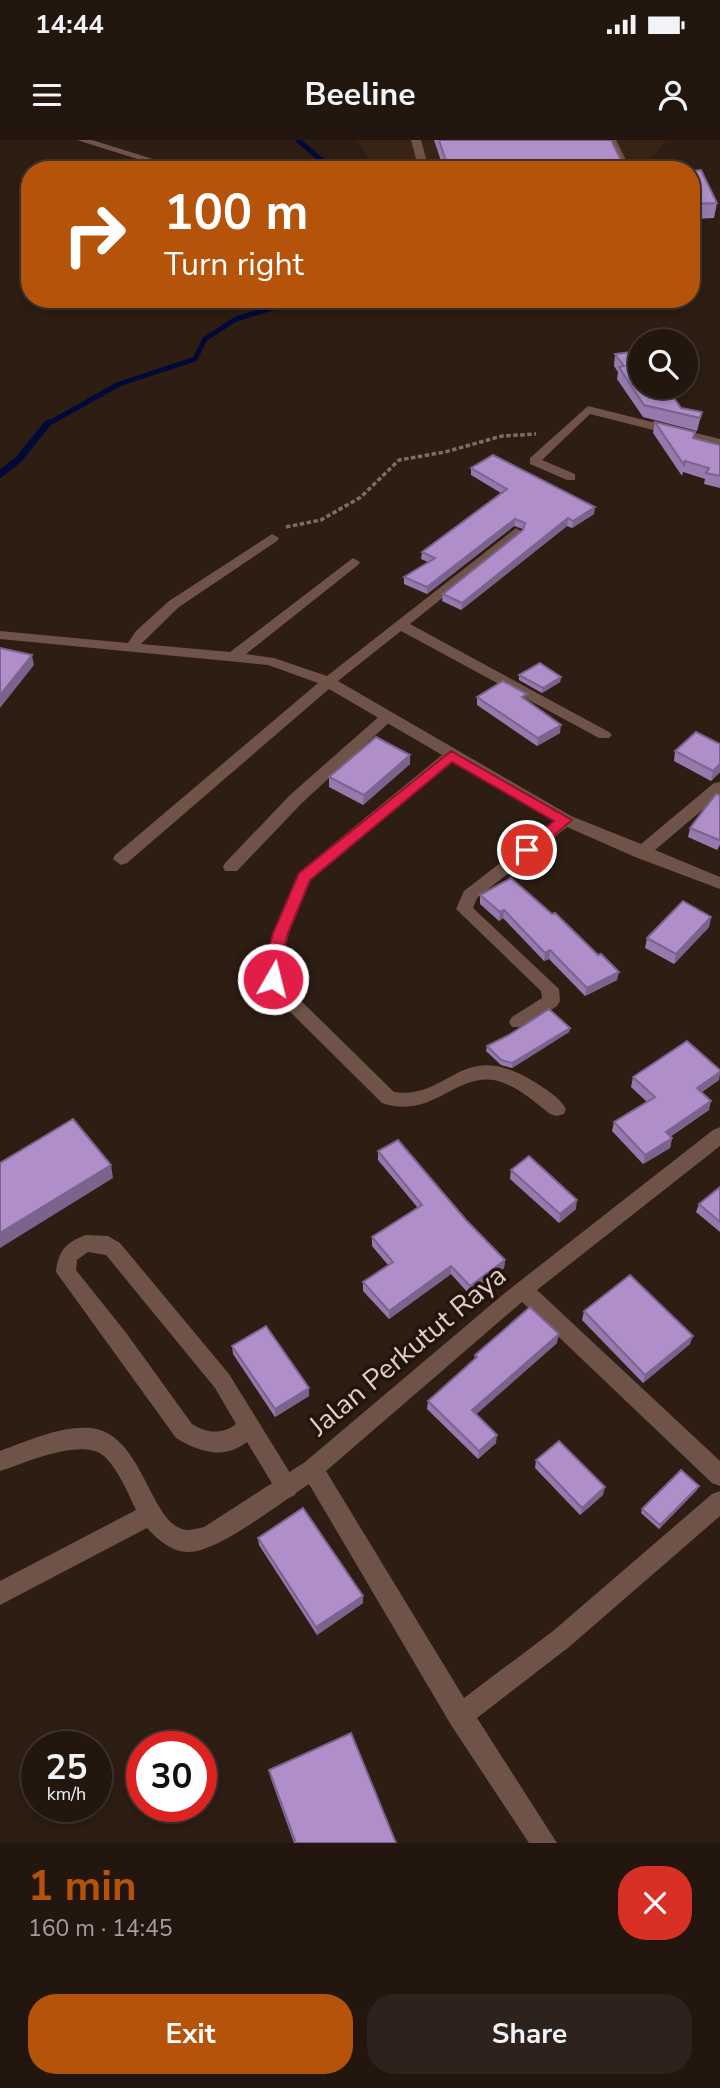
<!DOCTYPE html>
<meta charset="utf-8">
<style>
body{margin:0;font-family:"Nunito Sans",sans-serif;background:#2e231c;color:#f1f3f6;height:100vh;display:flex;flex-direction:column;font-size:26px;white-space:nowrap}
*{box-sizing:border-box;margin:0}
p{font-size:23px;color:#a29f9e}
.icon{flex:none;width:38px;height:38px;fill:none;stroke:currentColor;stroke-width:2;stroke-linecap:round;stroke-linejoin:round}
.map{position:relative;height:1703px;overflow:hidden}
.details{display:flex;flex-direction:column;background:#22160e;flex:1}
.details>*{flex:none}
.hud{position:absolute;left:21px;top:21px;width:679px;height:147px;border-radius:28px;box-shadow:0 4px 10px #0003,0 0 0 2px #3f352e;background:#b45309;color:#fff;overflow:hidden}
.buttons{position:absolute;left:628px;top:189px;display:grid;gap:14px}
.buttons a{display:grid;place-items:center;width:70px;height:70px;border-radius:50%;background:#22160e;box-shadow:0 4px 10px #0003,0 0 0 2px #3f352e;font-size:35px}
.speed{position:absolute;left:21px;top:1591px;display:flex;gap:14px;font-size:35px;font-weight:700;text-align:center}
.speed>*{display:grid;place-content:center;width:91px;height:91px;border-radius:50%;background:#22160e;box-shadow:0 4px 10px #0003,0 0 0 2px #3f352e;line-height:1}
.speed small{font-size:18px;font-weight:400}
.speed .limit{border:10px solid #d22;background:#fff;color:#111}
.pin{position:absolute;display:grid;place-items:center;width:60px;height:60px;color:#fff;margin:-30px;border:4px solid #fff;border-radius:50%;box-shadow:0 2px 7px #0007}
.me{position:absolute;width:77px;margin:-38px;rotate:8deg;stroke-linejoin:round;filter:drop-shadow(0 0 5px #0008)}
.turn{display:flex;align-items:center;gap:24px;height:147px;padding:0 28px;font-size:32px}
.turn .icon{width:91px;height:91px;stroke-width:2.5}
.turn b{display:block;font-size:49px;line-height:60px}
.round{display:grid;place-items:center;flex:none;width:74px;height:74px;border-radius:28px;background:#2e231c}
.overview{display:flex;align-items:center;justify-content:space-between;height:119px;padding:0 28px}
h1{font-size:42px;font-weight:700;line-height:52px;color:#b45309}
.button{display:flex;gap:14px;margin-top:auto;padding:14px 28px}
.button a{flex:1;height:80px;border-radius:28px;background:#b45309;color:#fff;font-size:28px;font-weight:700;line-height:80px;text-align:center}
.button a+a{background:#2e231c;color:#f1f3f6}
.status{display:flex;justify-content:space-between;align-items:center;height:49px;padding:0 35px;background:#22160e;direction:ltr}
.status svg{height:19px;fill:currentColor}
header{display:flex;justify-content:space-between;align-items:center;height:91px;padding:0 28px;background:#22160e;font-size:32px;font-weight:700}
.map>svg:first-child{display:block}
.built{fill:#382314}
.lines{fill:none;stroke-linecap:round;stroke-linejoin:round}
.stream-far1{stroke:#000938;stroke-width:5}
.stream{stroke:#000938;stroke-width:7}
.path{stroke:#7c6e66;stroke-width:3.5;stroke-dasharray:4.5 2.5;stroke-linecap:butt}
.lane{fill:#6f5248;fill-rule:evenodd}
.street{fill:#6f5248;fill-rule:evenodd}
.wall{fill:#967aae}
.shaded-wall{fill:#7a638d}
.building{fill:#af8eca;stroke:#7a638d;stroke-width:2}
.route{fill:#e11d48;stroke:#92132f;stroke-width:2}
.labels{text-anchor:middle;stroke-width:7;stroke-linejoin:round;paint-order:stroke}
.near-street-label{font-size:28px;fill:#dbd0c9;stroke:#23140a}
</style>
<div class="status"><b>14:44</b><svg viewBox="0 0 49 12"><path d="M0 12V9h3v3zM5 12V6h3v6zM10 12V3h3v9zM15 12V0h3v12zM26 1h20v11H26zM47 4h2v5h-2z"/></svg></div>
<header><svg class="icon" aria-label="menu" viewBox="0 0 24 24"><path d="M4 6h16M4 12h16M4 18h16"/></svg>Beeline<svg class="icon" aria-label="person" viewBox="0 0 24 24"><circle cx="12" cy="8" r="4"/><path d="M4 21q1-7 8-7t8 7"/></svg></header>
<div class="map">
<svg width="720" height="1703" viewBox="0 0 720 1703">
<rect width="100%" height="100%" fill="#2d1d13"/>
<path class="built" d="M357 0H667L646 24 661 30H376Z"/>
<g class="lines">
<g class="stream-far1">
<path d="M298 0 333 30"/>
<path d="M46 285 119 244 195 219 205 199 236 179 302 159"/>
</g>
<path class="stream" d="M0 334 18 320 48 283"/>
<path class="path" d="M286 387 321 380 361 357 399 320 445 312 502 296 536 294"/>
<g class="lane">
<path d="M77 0H92L188 30H172Z"/>
<path d="M411 0H421L429 30H419Z"/>
<path d="M606 0H616L631 30H621Z"/>
<path d="M388 571 395 576 393 579 302 663 237 731H225L223 727 225 723 290 655 383 573Z"/>
<path d="M86 1095 108 1096 120 1103 229 1234 295 1341 298 1348 295 1355 287 1359 279 1355 247 1302C224 1320 199 1312 176 1298L56 1132C58 1111 66 1102 86 1095ZM88 1112 106 1115 215 1248 236 1284C222 1295 206 1293 192 1284L127 1194 76 1130 77 1120Z"/>
</g>
<g class="street">
<path d="M588 266 720 299V307L590 274 542 320 575 334V340H567L530 324V318Z"/>
<path d="M516 388 523 392 521 395 410 484 609 592 612 595 609 598H599L401 491 338 541 571 676 641 704 714 643 720 642V655L655 710 720 737V749L635 717 567 687 477 758 473 768 559 849 560 861 557 866 524 887H512L509 882 512 877 542 858 541 851 456 769 464 751 554 681 453 621 311 740 289 793 281 827 282 838 289 849 394 952C450 960 461 897 533 941 544 948 560 957 566 969L564 974 557 976 550 974C535 962 519 948 501 942 458 928 435 981 382 963L277 859 264 839 263 827 273 793 298 733 442 615 329 549 127 723 121 725 113 719 115 715 318 543 268 525 0 499V491L128 503 136 491 169 461 272 394 279 398 277 401 179 467 141 504 230 512 353 418 360 422 358 425 246 514 274 518 327 536Z"/>
<path d="M720 987V1006L537 1150 720 1321V1346L712 1343 522 1162 326 1331 464 1558 553 1491 712 1354 720 1351V1376L569 1507 477 1578 557 1703H529L451 1585 309 1344C283 1361 217 1413 188 1412 172 1412 157 1399 147 1388L0 1465V1441L136 1370C128 1353 119 1331 105 1317 84 1296 25 1323 0 1331V1311C28 1301 60 1286 90 1288 144 1292 150 1389 188 1390 192 1390 199 1388 204 1387L305 1322 506 1152 713 990Z"/>
</g>
</g>
<g class="wall">
<path d="M434 0H611L626 30H444Z"/>
<path d="M691 31 717 63 714 78 691 79Z"/>
<path d="M615 214 681 268 702 272 697 291 643 277 617 239 618 232 614 226Z"/>
<path d="M655 282 695 292 694 298 720 305V348L704 344 705 339 683 332 682 336 653 293Z"/>
<path d="M471 328 594 374 572 388 567 386 461 470 442 461 443 454 523 389 514 386 427 454 404 444V437L428 422 421 419 422 412 501 353 471 335Z"/>
<path d="M519 535 561 537 560 542 542 553 519 540Z"/>
<path d="M477 557 527 560 560 593 537 606 477 565Z"/>
<path d="M720 604V632L711 641 674 621 675 611Z"/>
<path d="M410 624 363 665 329 647V637Z"/>
<path d="M720 655V705L717 710 688 697 690 688Z"/>
<path d="M480 755 617 840 585 856 549 819 544 821 503 778 499 781 480 764Z"/>
<path d="M711 777 709 787 674 824 645 808 647 798Z"/>
<path d="M570 888 569 892 512 928 501 925 486 911 487 906Z"/>
<path d="M720 930 719 940 702 952 709 970 670 997 672 998 670 1008 643 1024 612 991 614 982 647 962 631 947 633 937Z"/>
<path d="M378 1011 466 1080 505 1120 504 1128 469 1154 451 1134 389 1179 363 1151V1142L388 1125 372 1106V1097L418 1068 378 1020Z"/>
<path d="M511 1030 576 1069 559 1083 510 1039Z"/>
<path d="M720 1047V1092L696 1072 699 1064Z"/>
<path d="M584 1171 690 1204 643 1243 582 1180Z"/>
<path d="M557 1203 476 1274 496 1303 478 1319 427 1269 428 1261 474 1220 475 1215Z"/>
<path d="M232 1206 309 1256 275 1277 233 1214Z"/>
<path d="M536 1320 603 1355 580 1375 535 1328Z"/>
<path d="M697 1350 659 1389 641 1373 642 1369Z"/>
<path d="M258 1398 363 1463 317 1495 259 1405Z"/>
<path d="M269 1630 396 1703H294L271 1639Z"/>
</g>
<g class="shaded-wall">
<path d="M595 367 594 374 572 388 573 381Z"/>
<path d="M568 378 567 386 461 470 462 463Z"/>
<path d="M515 379 514 386 427 454V447Z"/>
<path d="M32 515 34 525 0 568V555Z"/>
<path d="M561 537 560 542 542 553 543 548Z"/>
<path d="M561 585 560 593 537 606 538 598Z"/>
<path d="M410 615V624L363 665 364 655Z"/>
<path d="M720 624V632L711 641 713 631Z"/>
<path d="M504 770 503 778 499 781 500 772Z"/>
<path d="M711 777 709 787 674 824 676 814Z"/>
<path d="M550 810 549 819 544 821 545 813Z"/>
<path d="M619 832 617 840 585 856 587 848Z"/>
<path d="M570 888 569 892 512 928V923Z"/>
<path d="M720 932 719 940 694 957 697 948Z"/>
<path d="M711 961 709 970 663 1001 666 992Z"/>
<path d="M672 998 670 1008 643 1024 645 1015Z"/>
<path d="M111 1025 113 1038 0 1108V1093Z"/>
<path d="M577 1060 576 1069 559 1083 560 1074Z"/>
<path d="M505 1120 504 1128 469 1154 470 1146Z"/>
<path d="M451 1126V1134L389 1179V1171Z"/>
<path d="M559 1194 557 1203 471 1279 472 1270Z"/>
<path d="M693 1196 690 1204 643 1243 645 1235Z"/>
<path d="M309 1248V1256L275 1277V1269Z"/>
<path d="M497 1295 496 1303 478 1319 479 1311Z"/>
<path d="M699 1346 697 1350 659 1389 660 1385Z"/>
<path d="M605 1347 603 1355 580 1375 582 1368Z"/>
<path d="M363 1456V1463L317 1495 316 1487Z"/>
</g>
<g class="building">
<path d="M439 0H611L626 30H449Z"/>
<path d="M701 30 717 63 691 64V31Z"/>
<path d="M640 211V247H666L681 268 702 272 700 278 644 265 619 227 624 226 615 214Z"/>
<path d="M655 282 695 292 693 298 720 305V336L706 333 709 328 685 321 684 325Z"/>
<path d="M493 315 595 367 573 381 568 378 462 463 443 454 523 390 525 383 515 379 427 447 404 437 435 418 422 412 507 349 471 328Z"/>
<path d="M0 508 32 515 0 555Z"/>
<path d="M540 523 561 537 543 548 519 535Z"/>
<path d="M503 541 527 554 522 557 561 585 538 598 477 557Z"/>
<path d="M696 592 720 604V624L713 631 675 611Z"/>
<path d="M376 597 410 615 364 655 329 637Z"/>
<path d="M716 654 720 655V699L719 700 690 688Z"/>
<path d="M511 738 552 774 555 773 598 815 601 814 619 832 587 848 550 810 545 813 504 770 500 772 480 755Z"/>
<path d="M683 761 711 777 676 814 647 798Z"/>
<path d="M549 869 570 888 512 923 501 920 487 906 509 895Z"/>
<path d="M687 901 720 930V932L697 948 711 961 666 992 672 998 645 1015 614 982 655 957 633 937Z"/>
<path d="M73 979 111 1025 0 1093V1023Z"/>
<path d="M398 1000 466 1080 505 1120 470 1146 451 1126 389 1171 363 1142 393 1122 372 1097 422 1065 378 1011Z"/>
<path d="M529 1016 577 1060 560 1074 511 1030Z"/>
<path d="M720 1047V1082L699 1064Z"/>
<path d="M630 1135 693 1196 645 1235 584 1171Z"/>
<path d="M530 1167 559 1194 472 1270 497 1295 479 1311 428 1261 477 1217 475 1215Z"/>
<path d="M266 1186 309 1248 275 1269 232 1206Z"/>
<path d="M559 1301 605 1347 582 1368 536 1320Z"/>
<path d="M681 1330 699 1346 660 1385 642 1369Z"/>
<path d="M303 1368 363 1456 316 1487 258 1398Z"/>
<path d="M351 1593 396 1703H296L269 1630Z"/>
</g>
<path class="route" d="M451 611 572 680 532 714H522L519 710 522 706 554 681 452 622 310 740 288 793 279 827 281 839 273 845 267 843 264 827 273 793 299 733Z"/>
<g class="labels">
<g class="near-street-label">
<text transform="translate(407 1210) rotate(-40)" y="10">Jalan Perkutut Raya</text>
</g>
</g>
</svg>
<div class="buttons">
<a><svg class="icon" aria-label="search" viewBox="0 0 24 24"><circle cx="10" cy="10" r="6"/><path d="M15 15l6 6"/></svg></a>
</div>
<div class="speed"><div>25<small>km/h</small></div><div class="limit">30</div></div>
<div class="pin" style="left:527px;top:710px;background:#d93025"><svg class="icon" aria-label="arrive" viewBox="0 0 24 24"><path d="M6 21V4h12l-3 4 3 4H6"/></svg></div>
<svg class="me" style="left:273px;top:839px" viewBox="-20 -20 40 40"><circle r="17" fill="#e11d48" stroke="#fff" stroke-width="3"/><path d="M0-11L8 9 0 5-8 9z" fill="#fff"/></svg>
<div class="hud">
<div class="turn"><svg class="icon" aria-label="right" viewBox="0 0 24 24"><path d="M7 20v-9h11M14 6l5 5-5 5"/></svg><div><b>100 m</b>Turn right</div></div>
</div>
</div>
<section class="details">
<div class="overview"><div><h1>1 min</h1><p>160 m · 14:45</p></div><a class="round" style="background:#d93025;color:#fff"><svg class="icon" aria-label="close" viewBox="0 0 24 24"><path d="M6 6l12 12M18 6L6 18"/></svg></a></div>
<div class="button"><a>Exit</a><a>Share</a></div>
</section>
